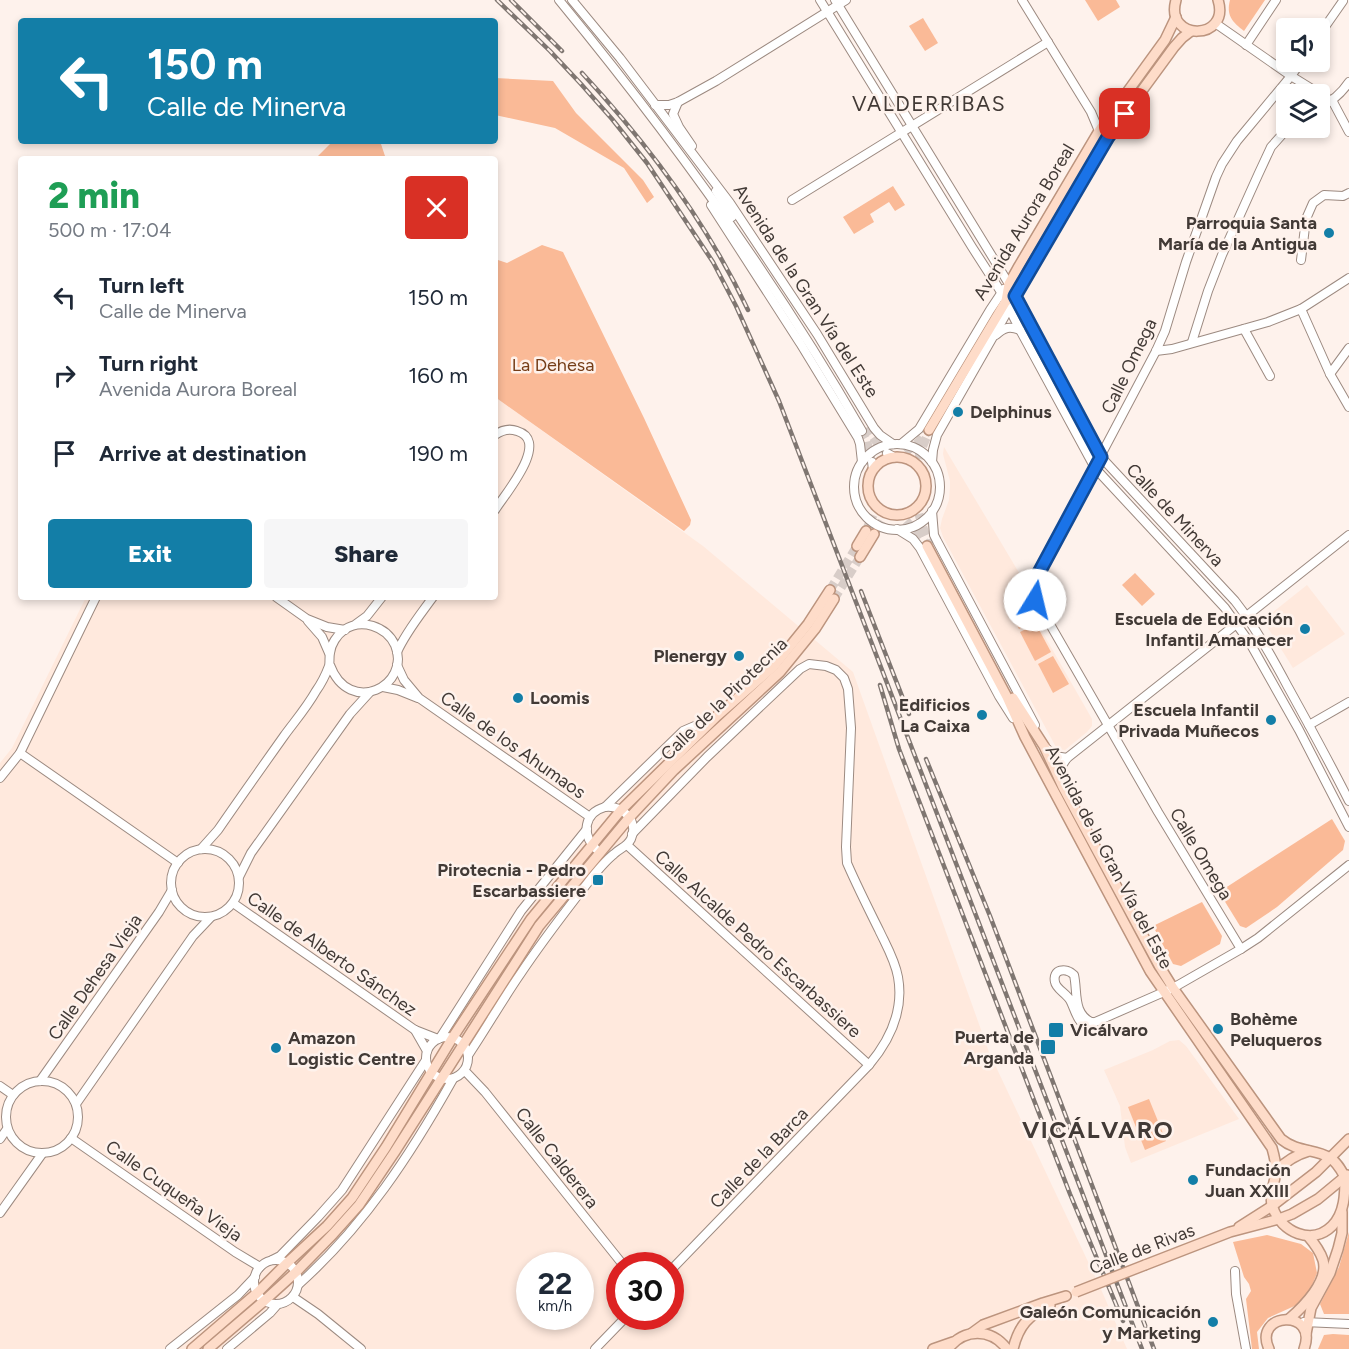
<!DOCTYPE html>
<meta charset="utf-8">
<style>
body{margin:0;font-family:Figtree,sans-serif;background:#f6f6f7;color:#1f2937;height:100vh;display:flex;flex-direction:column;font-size:22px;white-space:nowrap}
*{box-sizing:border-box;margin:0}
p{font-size:20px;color:#747a83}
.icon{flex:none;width:33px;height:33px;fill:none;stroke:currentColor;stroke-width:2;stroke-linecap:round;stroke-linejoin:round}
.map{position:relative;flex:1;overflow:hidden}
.drawer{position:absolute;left:18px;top:156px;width:480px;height:444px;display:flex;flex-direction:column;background:#fff;border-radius:6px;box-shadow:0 3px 9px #0003}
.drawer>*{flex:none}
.hud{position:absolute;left:18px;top:18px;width:480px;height:126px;border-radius:6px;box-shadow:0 3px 9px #0003;background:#137ea7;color:#fff;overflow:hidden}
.fabs{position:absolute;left:1276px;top:18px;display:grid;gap:12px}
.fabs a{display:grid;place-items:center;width:54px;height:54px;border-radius:6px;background:#fff;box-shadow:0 3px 9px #0003;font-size:30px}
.speed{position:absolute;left:516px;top:1252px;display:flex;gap:12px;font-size:30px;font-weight:700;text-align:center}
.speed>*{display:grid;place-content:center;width:78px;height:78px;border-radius:50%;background:#fff;box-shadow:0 3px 9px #0003;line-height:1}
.speed small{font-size:15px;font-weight:400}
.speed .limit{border:9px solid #d22;background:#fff;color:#111}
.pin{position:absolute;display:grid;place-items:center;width:51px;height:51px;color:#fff;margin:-26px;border-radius:12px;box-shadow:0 3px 9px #0006}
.me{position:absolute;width:66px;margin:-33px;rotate:9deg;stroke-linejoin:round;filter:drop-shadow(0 0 4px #0008)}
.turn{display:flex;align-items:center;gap:21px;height:126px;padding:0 30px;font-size:27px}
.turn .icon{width:78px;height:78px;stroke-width:2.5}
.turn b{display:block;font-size:42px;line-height:51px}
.round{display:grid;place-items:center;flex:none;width:63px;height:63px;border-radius:6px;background:#f6f6f7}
.headline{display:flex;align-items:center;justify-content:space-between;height:102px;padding:0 30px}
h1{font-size:36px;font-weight:800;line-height:45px;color:#1e9e55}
.action{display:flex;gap:12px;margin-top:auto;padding:12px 30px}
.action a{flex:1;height:69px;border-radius:6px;background:#137ea7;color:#fff;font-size:24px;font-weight:800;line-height:69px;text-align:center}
.action a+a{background:#f6f6f7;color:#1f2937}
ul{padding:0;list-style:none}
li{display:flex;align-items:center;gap:18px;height:78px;padding:0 30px}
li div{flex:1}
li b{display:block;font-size:22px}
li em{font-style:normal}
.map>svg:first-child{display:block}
.built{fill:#ffe9dd;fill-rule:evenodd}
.green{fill:#faba97}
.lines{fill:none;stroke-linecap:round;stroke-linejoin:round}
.minor-tunnel{stroke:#d8cdc8;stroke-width:8;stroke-dasharray:8 4;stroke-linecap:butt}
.major-tunnel{stroke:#d8cdc8;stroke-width:9;stroke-dasharray:9 4.5;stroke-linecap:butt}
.minor-casing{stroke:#9c8a81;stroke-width:10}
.major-casing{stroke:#bc947e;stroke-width:12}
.minor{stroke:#fff;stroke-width:8}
.major{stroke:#fedcc9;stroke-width:9}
.rail-casing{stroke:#7f7671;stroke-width:4.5}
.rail{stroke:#fef2ec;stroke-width:2;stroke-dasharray:7;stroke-linecap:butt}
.major-bridge-casing{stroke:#bc947e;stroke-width:12;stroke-linecap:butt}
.major-bridge{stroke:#fedcc9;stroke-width:9}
.route-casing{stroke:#114b97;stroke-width:15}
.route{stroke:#1a73e8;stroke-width:10}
.poi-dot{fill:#137ea7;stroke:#fef2ec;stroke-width:2}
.labels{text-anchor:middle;stroke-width:5;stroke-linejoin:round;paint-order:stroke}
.street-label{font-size:18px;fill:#423a36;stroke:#fef2ec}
.poi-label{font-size:18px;font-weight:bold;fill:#423a36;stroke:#fef2ec;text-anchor:end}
.park-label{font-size:18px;fill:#763d17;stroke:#fef2ec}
.quarter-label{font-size:21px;letter-spacing:1.5px;fill:#423a36;stroke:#fef2ec}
.district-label{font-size:24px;font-weight:bold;letter-spacing:1.5px;fill:#423a36;stroke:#fef2ec}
</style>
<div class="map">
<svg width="1349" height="1349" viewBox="0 0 1349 1349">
<rect width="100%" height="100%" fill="#fef2ec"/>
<g class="built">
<path d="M495 397 703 546 853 672 989 1052 1100 1287 1127 1349H0V763L12 748 86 597H495ZM530 1266H580V1317H530ZM620 1266H670V1317H620Z"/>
<path d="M944 447 1024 581 1020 593 1092 719V726L1087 732 1065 750 1057 749 943 537 940 528 942 519 949 500 950 487V481L943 454Z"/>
<path d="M1307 585 1345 634 1293 668 1266 625 1267 617Z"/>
<path d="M1179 1040 1186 1046 1239 1119 1131 1163 1125 1147 1120 1106 1104 1070 1153 1050 1170 1041Z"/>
</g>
<g class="green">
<path d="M1085 0H1116L1120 7 1098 21Z"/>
<path d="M1230 0H1265L1244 31C1232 22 1226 15 1230 0Z"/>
<path d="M923 18 938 43 925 51 909 26Z"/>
<path d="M495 78 553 81 576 113 643 180 654 197 647 203 624 168 555 128 495 115Z"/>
<path d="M333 141H380L386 159H315Z"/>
<path d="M893 186 905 205 895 211 889 202 870 214 874 222 854 234 843 217Z"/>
<path d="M542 245 563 252 644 418 691 520 690 525 684 531 495 397V259L507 263Z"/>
<path d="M1135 573 1155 594 1142 606 1122 585Z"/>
<path d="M1018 593 1033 621 1019 629 1004 601Z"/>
<path d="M1036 624 1051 652 1035 661 1020 632Z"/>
<path d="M1053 656 1069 684 1053 693 1038 664Z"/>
<path d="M1332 819 1345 841 1343 850 1277 907 1246 928 1240 926 1219 892Z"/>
<path d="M1202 902 1222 936 1220 944 1181 966 1173 964 1153 926Z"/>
<path d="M1149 1099 1166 1141 1145 1150 1128 1107Z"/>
<path d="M1349 1232V1314H1324L1320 1304 1339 1267Z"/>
<path d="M1267 1235 1301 1244 1313 1253 1317 1273 1310 1291 1299 1304 1268 1318 1257 1332 1259 1349H1252L1246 1299 1251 1291 1249 1284 1244 1277 1233 1242Z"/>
<path d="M1333 1334 1349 1335V1349H1318L1324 1335Z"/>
</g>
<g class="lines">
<g class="minor-tunnel">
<path d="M866 428 876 442 887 453"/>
<path d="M862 431 867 440 872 462"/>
</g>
<g class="major-tunnel">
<path d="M905 452 919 442 929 430"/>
<path d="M919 459 920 452 927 436"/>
<path d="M919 514 924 531 930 545"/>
<path d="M906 521 920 536 926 544"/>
<path d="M866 531 873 515"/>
<path d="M874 534 882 521"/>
<path d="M830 590 857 546"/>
<path d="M834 599 860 557"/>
</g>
<defs>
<g id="minor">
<path d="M559 0C671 136 774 278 862 431"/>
<path d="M572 0 620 58 730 203 817 334 874 428 880 435 893 444"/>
<path d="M820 0 972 247 1001 292 1020 330 1095 468 1225 608 1250 643 1299 730 1349 827"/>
<path d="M835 0 1009 284 1101 457 1235 601C1256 628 1272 657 1288 687 1309 725 1330 763 1349 801"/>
<path d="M1022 0 1091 112 1099 131"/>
<path d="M1215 23 1291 76 1333 102"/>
<path d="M1320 34 1343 1"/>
<path d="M1246 45 1276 0"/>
<path d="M678 102 673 114 679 127 692 146"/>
<path d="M1333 102 1349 132"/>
<path d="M655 105H669L678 102 716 81 846 0"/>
<path d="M1320 107C1333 101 1341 94 1349 82"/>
<path d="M716 191 732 217"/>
<path d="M792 200 1048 42"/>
<path d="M711 205 800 343 858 438 860 444 862 462"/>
<path d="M1301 260 1306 219 1313 203 1324 195 1343 196 1349 193"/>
<path d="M1301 309 1330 374 1349 407"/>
<path d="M1244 329 1270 376"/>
<path d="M996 335C1004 327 1010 326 1020 330"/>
<path d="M1192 342 1208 291 1222 255 1258 175 1271 147 1288 128"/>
<path d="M1156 351 1172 349 1268 322 1301 309 1349 278"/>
<path d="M1330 374 1349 348"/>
<path d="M495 435C502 430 509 428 517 431 551 441 505 494 495 510"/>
<path d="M901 444 919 429 990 310 1004 289"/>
<circle cx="897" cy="487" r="43"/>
<path d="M887 453 894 457"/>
<path d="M872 462 873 469"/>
<path d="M932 462 933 450 937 435 1010 307"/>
<path d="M932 511 934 535 937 541 1035 725"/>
<path d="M897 529 913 539 920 548 999 696 1013 718"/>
<path d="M276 597 307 619 327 627 345 630"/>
<path d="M308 621 322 637 329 653"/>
<path d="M356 624 367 616 382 597"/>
<path d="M397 652C406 632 420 615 433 597"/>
<path d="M397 665 404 680 419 698 590 817"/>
<path d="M383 687 398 690 418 698"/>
<path d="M1309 725 1349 702"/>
<path d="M1045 747 1055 756 1067 758"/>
<path d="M20 753 178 863"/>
<path d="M0 778 20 753 96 597"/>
<path d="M1059 778 1061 767 1067 758 1349 535"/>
<path d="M632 834 707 757 800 669 809 664 826 666 836 670 844 678 848 689 851 728 846 847 847 863C857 886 868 908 879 930 886 945 895 960 898 977 904 1010 890 1040 869 1065L670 1271"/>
<path d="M627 845 869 1065"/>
<path d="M201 849 218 830C240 798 262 767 284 736 295 721 307 707 316 691 321 684 326 674 329 666 330 662 329 657 330 653 331 644 337 635 344 630 361 618 386 626 395 645 412 686 349 717 330 665"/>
<path d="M596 849C581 834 584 813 605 807L683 731 713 718"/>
<circle cx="205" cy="883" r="34"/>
<path d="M239 877 251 853 350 714 370 692"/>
<path d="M233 903 415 1030 438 1039"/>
<path d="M1241 949 1158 812 1032 593 1035 580 1156 351 1165 331 1186 262 1216 177 1222 164 1237 141 1291 76 1301 62"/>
<path d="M1093 1023C1072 1014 1078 992 1074 975 1066 967 1052 969 1055 982 1056 989 1066 993 1070 1000 1075 1009 1077 1023 1088 1027L1093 1023 1173 988 1241 949 1258 938 1349 865"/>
<path d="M415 1030 427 1051"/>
<circle cx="447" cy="1058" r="21"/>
<path d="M440 1038 521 911 587 829"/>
<path d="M469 1054C487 1027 503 999 521 973 539 946 558 921 578 895 589 882 600 865 614 854 620 848 627 847 631 839 639 821 623 805 605 807"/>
<path d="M465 1071 485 1092 624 1266"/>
<circle cx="42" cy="1117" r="36"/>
<path d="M40 1081 159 912 172 890"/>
<path d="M0 1086 13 1095"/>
<path d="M76 1104 193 936 211 917"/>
<path d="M71 1138 235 1252 260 1267"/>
<path d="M0 1139 7 1129"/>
<path d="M0 1213 42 1154"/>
<circle cx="276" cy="1282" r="22"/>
<path d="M272 1260 280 1256 318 1217 342 1190 426 1060"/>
<path d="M1235 1271 1236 1294 1246 1349"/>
<path d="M299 1284C364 1226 411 1154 453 1079"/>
<path d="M293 1297 318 1314 361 1349"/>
<path d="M1304 1322 1349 1324"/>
<path d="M170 1349 238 1295 255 1277"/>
<path d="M227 1349 270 1313 277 1305"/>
<path d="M595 1349 626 1317"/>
</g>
<g id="major">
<path d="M1176 0C1164 42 1231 41 1218 0"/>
<path d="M1006 301 1015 296 1108 137 1174 47 1182 38 1191 31"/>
<path d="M929 430 1006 301 1009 284 1019 266 1099 131 1165 40 1176 17"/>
<circle cx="897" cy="486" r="29"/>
<path d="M857 546 866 531"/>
<path d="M927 546 1007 697 1025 737 1150 971 1272 1148C1274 1155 1276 1163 1276 1171 1275 1183 1268 1196 1273 1208 1281 1232 1312 1246 1332 1226 1345 1213 1345 1193 1345 1177"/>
<path d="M860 557 874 534"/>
<path d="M1013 698 1044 746 1063 787 1160 967 1173 988 1281 1139C1298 1153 1315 1148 1330 1158 1337 1162 1341 1170 1345 1177"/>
<path d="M1276 1171C1286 1161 1295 1155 1309 1151"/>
<path d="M1239 1227 1272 1206 1316 1172 1349 1139"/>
<path d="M1145 1265 1230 1232 1279 1219 1292 1214 1318 1199 1347 1175"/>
<path d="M1289 1319C1304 1306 1329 1281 1323 1260 1320 1251 1314 1243 1308 1236"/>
<path d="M972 1333 983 1325 1043 1303 1066 1296"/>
<path d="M1306 1334 1311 1308 1330 1273 1338 1249 1342 1233V1212"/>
<path d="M192 1349 257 1293 287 1263 327 1226 352 1198 386 1147 453 1037 531 919 621 810 717 716 774 666 808 624 830 590"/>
<path d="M208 1349 264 1301 296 1272 333 1234 359 1205 394 1153 539 926 629 818 674 770 780 672 815 629 834 599"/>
<path d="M933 1349 953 1342"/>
<path d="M948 1349C964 1328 991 1328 1007 1349"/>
<path d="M1013 1349C1019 1325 1028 1316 1050 1305"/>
<path d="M1269 1349C1252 1312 1319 1308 1304 1349"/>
</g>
</defs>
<use href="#minor" class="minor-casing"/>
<use href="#major" class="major-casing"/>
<use href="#minor" class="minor"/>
<use href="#major" class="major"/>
<defs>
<g id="rail">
<path d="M497 0 550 51 581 84 612 119 647 163 713 262 736 306 779 401 1142 1349"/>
<path d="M511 0 562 51"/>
<path d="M582 73C648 144 707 223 748 310"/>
<path d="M861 591 909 714"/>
<path d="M880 685 899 749 1070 1194 1123 1321"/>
<path d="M926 759 990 916 1154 1349"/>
</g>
</defs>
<use href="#rail" class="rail-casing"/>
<use href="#rail" class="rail"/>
<defs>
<path id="major-bridge" d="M1076 1292 1145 1265"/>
</defs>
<use href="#major-bridge" class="major-bridge-casing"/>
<use href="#major-bridge" class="major-bridge"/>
</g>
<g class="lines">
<defs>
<path id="route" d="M1035 600 1032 593 1035 580 1101 457 1015 296 1108 137 1125 114"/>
</defs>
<use href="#route" class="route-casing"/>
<use href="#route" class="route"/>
</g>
<g class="poi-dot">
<circle cx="1329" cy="233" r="6"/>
<circle cx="958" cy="412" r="6"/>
<circle cx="1305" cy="629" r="6"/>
<circle cx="739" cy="656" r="6"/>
<circle cx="518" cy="698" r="6"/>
<circle cx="982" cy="715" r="6"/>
<circle cx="1271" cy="720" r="6"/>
<rect x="592" y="874" width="12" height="12" rx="3"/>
<circle cx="1218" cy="1029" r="6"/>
<rect x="1048" y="1022" width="16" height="16" rx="3"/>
<rect x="1040" y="1039" width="16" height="16" rx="3"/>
<circle cx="276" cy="1048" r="6"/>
<circle cx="1193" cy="1180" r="6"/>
<circle cx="1213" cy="1322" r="6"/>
</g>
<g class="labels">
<g class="street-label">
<text transform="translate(1024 222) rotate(-59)" y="6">Avenida Aurora Boreal</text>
<text transform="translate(806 291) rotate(57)" y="6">Avenida de la Gran Vía del Este</text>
<text transform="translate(1129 366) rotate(-64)" y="6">Calle Omega</text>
<text transform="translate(1175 515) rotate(47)" y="6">Calle de Minerva</text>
<text transform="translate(724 699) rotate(-44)" y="6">Calle de la Pirotecnia</text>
<text transform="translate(513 745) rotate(35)" y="6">Calle de los Ahumaos</text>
<text transform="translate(1201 854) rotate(59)" y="6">Calle Omega</text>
<text transform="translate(1109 857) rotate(62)" y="6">Avenida de la Gran Vía del Este</text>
<text transform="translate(758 944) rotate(42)" y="6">Calle Alcalde Pedro Escarbassiere</text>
<text transform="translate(332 954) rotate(35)" y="6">Calle de Alberto Sánchez</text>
<text transform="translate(95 977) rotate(-55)" y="6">Calle Dehesa Vieja</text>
<text transform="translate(557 1158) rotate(52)" y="6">Calle Calderera</text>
<text transform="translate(759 1158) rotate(-46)" y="6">Calle de la Barca</text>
<text transform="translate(174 1191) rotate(35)" y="6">Calle Cuqueña Vieja</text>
<text transform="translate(1142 1249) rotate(-21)" y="6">Calle de Rivas</text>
</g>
<g class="poi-label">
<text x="1317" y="229">Parroquia Santa<tspan x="1317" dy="21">María de la Antigua</tspan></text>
<text x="970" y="418" text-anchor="start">Delphinus</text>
<text x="1293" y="625">Escuela de Educación<tspan x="1293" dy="21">Infantil Amanecer</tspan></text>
<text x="727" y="662">Plenergy</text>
<text x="530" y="704" text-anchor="start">Loomis</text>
<text x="970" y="711">Edificios<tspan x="970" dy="21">La Caixa</tspan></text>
<text x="1259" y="716">Escuela Infantil<tspan x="1259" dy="21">Privada Muñecos</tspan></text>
<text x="586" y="876">Pirotecnia - Pedro<tspan x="586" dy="21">Escarbassiere</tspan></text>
<text x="1230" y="1025" text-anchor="start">Bohème<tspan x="1230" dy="21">Peluqueros</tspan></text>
<text x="1070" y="1036" text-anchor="start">Vicálvaro</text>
<text x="1034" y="1043">Puerta de<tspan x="1034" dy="21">Arganda</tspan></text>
<text x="288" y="1044" text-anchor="start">Amazon<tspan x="288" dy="21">Logistic Centre</tspan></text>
<text x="1205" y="1176" text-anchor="start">Fundación<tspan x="1205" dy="21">Juan XXIII</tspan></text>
<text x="1201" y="1318">Galeón Comunicación<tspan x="1201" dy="21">y Marketing</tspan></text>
</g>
<g class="park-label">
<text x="553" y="371">La Dehesa</text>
</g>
<g class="quarter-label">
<text x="929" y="111">VALDERRIBAS</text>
</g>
<g class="district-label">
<text x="1098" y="1138">VICÁLVARO</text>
</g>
</g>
</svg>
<div class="fabs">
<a><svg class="icon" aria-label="sound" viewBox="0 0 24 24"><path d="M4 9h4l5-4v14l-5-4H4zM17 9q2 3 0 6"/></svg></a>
<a><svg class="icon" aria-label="layers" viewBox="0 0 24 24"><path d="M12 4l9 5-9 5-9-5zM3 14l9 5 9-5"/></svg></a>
</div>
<div class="speed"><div>22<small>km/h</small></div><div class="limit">30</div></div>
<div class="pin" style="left:1125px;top:114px;background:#d93025"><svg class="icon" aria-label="arrive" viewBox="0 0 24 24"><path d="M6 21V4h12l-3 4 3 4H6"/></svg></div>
<svg class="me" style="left:1035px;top:600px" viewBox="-20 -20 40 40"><circle r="19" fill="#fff"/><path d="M0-13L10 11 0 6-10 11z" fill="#1a73e8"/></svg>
<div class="hud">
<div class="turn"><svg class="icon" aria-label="left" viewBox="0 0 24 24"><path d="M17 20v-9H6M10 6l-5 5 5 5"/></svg><div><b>150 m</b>Calle de Minerva</div></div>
</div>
<section class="drawer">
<div class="headline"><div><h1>2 min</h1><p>500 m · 17:04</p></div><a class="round" style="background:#d93025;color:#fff"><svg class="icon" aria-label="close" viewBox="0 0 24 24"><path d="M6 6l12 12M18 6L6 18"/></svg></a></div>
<ul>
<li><svg class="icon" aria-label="left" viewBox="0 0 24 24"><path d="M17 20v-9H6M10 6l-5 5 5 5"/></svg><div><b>Turn left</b><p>Calle de Minerva</p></div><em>150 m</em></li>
<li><svg class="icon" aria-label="right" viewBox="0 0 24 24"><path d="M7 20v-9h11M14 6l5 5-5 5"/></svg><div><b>Turn right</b><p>Avenida Aurora Boreal</p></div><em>160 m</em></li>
<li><svg class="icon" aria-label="arrive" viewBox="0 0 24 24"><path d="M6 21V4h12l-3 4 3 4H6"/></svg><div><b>Arrive at destination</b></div><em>190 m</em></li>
</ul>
<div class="action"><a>Exit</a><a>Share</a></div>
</section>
</div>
